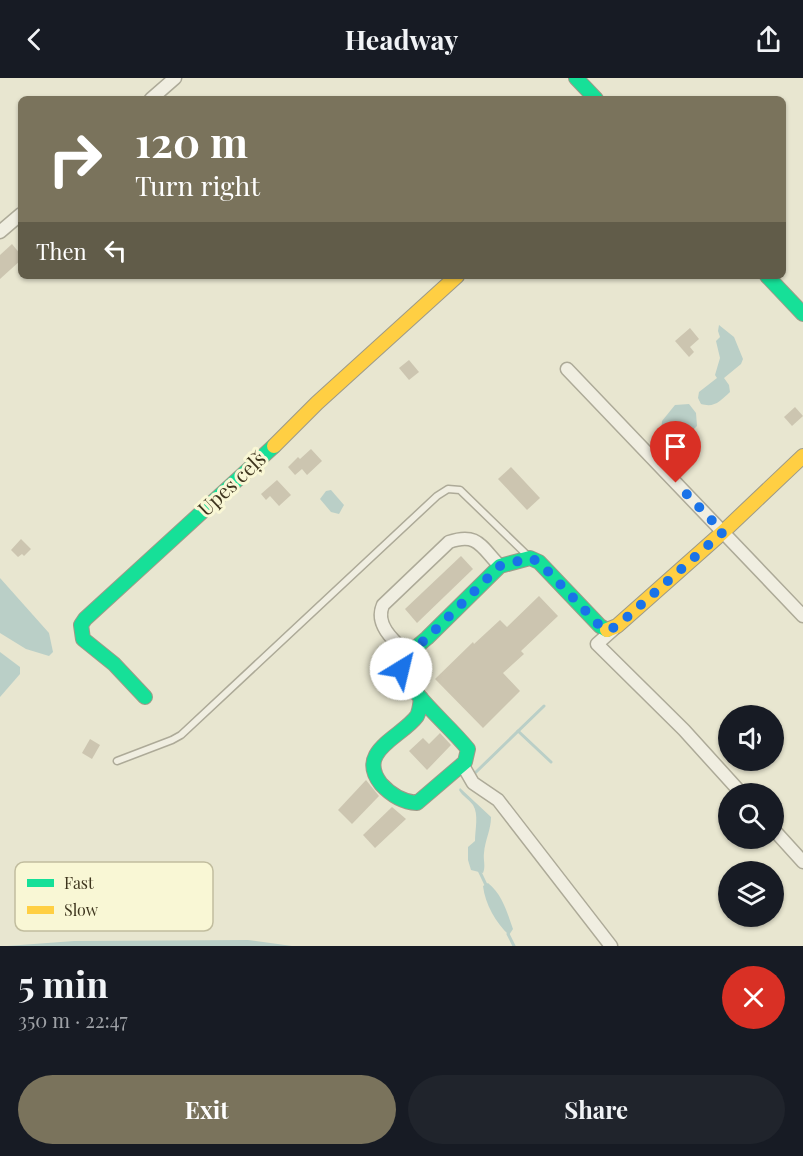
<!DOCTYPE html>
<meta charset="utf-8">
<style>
body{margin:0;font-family:"Playfair Display",serif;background:#20242c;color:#f1f3f6;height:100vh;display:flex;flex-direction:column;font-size:22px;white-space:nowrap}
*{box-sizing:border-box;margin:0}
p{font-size:20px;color:#9ea1a6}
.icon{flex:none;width:33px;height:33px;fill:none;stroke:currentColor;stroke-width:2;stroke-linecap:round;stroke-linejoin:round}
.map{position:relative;height:868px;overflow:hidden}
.side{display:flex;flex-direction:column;background:#171b24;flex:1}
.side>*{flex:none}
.guide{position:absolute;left:18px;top:18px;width:768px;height:183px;border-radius:9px;box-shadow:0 2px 4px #0004;background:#7a735c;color:#fff;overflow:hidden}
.controls{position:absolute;left:718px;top:627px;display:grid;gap:12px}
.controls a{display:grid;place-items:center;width:66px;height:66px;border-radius:50%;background:#171b24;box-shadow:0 2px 4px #0004;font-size:30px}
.pin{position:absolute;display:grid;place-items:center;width:51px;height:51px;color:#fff;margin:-62px -26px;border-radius:50% 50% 50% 0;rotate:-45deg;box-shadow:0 0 6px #0007}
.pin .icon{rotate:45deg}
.me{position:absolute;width:66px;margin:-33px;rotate:36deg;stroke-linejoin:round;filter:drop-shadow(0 0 4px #0008)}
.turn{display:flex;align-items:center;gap:21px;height:126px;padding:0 18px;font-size:27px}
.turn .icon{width:78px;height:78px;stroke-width:2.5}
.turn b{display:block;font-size:42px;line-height:51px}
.then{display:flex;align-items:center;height:57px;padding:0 18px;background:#0003;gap:12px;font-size:22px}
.round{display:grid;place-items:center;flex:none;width:63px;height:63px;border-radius:32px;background:#20242c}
.overview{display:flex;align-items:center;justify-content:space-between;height:102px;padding:0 18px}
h1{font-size:36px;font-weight:700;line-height:45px}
.cta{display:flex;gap:12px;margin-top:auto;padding:12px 18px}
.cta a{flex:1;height:69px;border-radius:36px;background:#7a735c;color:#fff;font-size:24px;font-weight:700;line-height:69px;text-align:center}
.cta a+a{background:#20242c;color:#f1f3f6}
header{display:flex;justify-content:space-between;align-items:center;height:78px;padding:0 18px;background:#171b24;font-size:27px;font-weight:700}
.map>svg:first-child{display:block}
.water{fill:#bacfc7}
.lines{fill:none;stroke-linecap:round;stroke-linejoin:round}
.stream{stroke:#bacfc7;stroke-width:3}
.building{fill:#ccc5b0}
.lane-casing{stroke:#adaa98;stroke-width:9}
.street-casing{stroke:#adaa98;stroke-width:15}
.fast-casing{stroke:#9d9a88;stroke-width:16}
.slow-casing{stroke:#9d9a88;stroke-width:16}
.lane{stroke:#f0eee1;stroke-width:6}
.street{stroke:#f0eee1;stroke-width:12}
.fast{stroke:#16e098;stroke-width:14}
.slow{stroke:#ffcf43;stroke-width:14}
.route{stroke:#1a73e8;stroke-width:10;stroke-dasharray:0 18}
.labels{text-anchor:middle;stroke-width:6;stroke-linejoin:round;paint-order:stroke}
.street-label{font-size:20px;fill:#3e351e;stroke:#f9f7d5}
.key{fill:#f9f7d5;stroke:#c1bd9e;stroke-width:1.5}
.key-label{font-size:16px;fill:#3e351e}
</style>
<header><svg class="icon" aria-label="back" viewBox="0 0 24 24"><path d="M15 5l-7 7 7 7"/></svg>Headway<svg class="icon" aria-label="share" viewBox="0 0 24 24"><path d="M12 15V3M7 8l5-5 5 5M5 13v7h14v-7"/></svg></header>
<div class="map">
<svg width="803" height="868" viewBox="0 0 803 868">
<rect width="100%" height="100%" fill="#e8e6d0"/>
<g class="water">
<path d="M719 247 734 259 743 281 741 286 724 300 729 307 730 314C720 323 715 330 701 326L698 320 699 314 717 300 715 297 720 280 716 263 720 259 718 253Z"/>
<path d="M689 326 696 335 697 348 678 366 668 364 661 355 662 343 675 327Z"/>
<path d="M331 412 344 427 339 436 331 434 320 421 326 413Z"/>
<path d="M0 500 49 555 53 574 49 578 26 571 0 555Z"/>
<path d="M0 574 20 589V596L0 619Z"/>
<path d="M460 710 491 739C491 752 485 762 484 775 483 782 486 788 483 795L471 792 468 782V769L475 763C475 752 479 736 473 727 469 721 462 718 459 712Z"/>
<path d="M488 805C502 816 507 834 513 851L509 857C496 845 485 826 483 808Z"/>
<path d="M248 862 292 868H7L74 863Z"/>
</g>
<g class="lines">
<g class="stream">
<path d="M518 653 551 684"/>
<path d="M475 695 544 628"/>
<path d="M478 790 487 809"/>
<path d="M508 856 514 868"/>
</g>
</g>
<g class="building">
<path d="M12 166 21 177V182L0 201V177Z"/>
<path d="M690 250 699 261 690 269 694 274 689 279 675 263Z"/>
<path d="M409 282 419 294 409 302 399 290Z"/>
<path d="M795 329 803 338 792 348 784 339Z"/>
<path d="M311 371 322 383 307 397 302 391 295 397 288 389 298 379 300 381Z"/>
<path d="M511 389 540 420 527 432 498 401Z"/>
<path d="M277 402 291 417 279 428 270 418 266 422 261 416Z"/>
<path d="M21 461 31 471 24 478 22 476 18 479 11 472Z"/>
<path d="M461 478 473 491 417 545 405 531Z"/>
<path d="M539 518 558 538 521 573 524 576 503 595 520 613 483 650 435 601 473 564 474 566 500 542 507 549Z"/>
<path d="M440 655 451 667 427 692 409 673 423 660 429 666Z"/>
<path d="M90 661 100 667 92 681 82 675Z"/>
<path d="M366 702 379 718 352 746 338 732Z"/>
<path d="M392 729 406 741 375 770 363 757Z"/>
</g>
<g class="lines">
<defs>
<path id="lane" d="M117 683 172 662 181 657 437 418 448 411 460 412 528 478"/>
<g id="street">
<path d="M151 21 175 0"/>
<path d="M0 154 21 136"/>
<path d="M567 291 803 538"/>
<path d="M615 550 597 566 684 652 742 716"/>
<path d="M408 576C395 564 374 547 383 527L449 464C478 454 481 469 500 488"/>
<path d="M462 686 473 705 498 722 611 868"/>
<path d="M774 752 803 784"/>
</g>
<g id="fast">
<path d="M576 0 596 21"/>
<path d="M767 198 803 236"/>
<path d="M145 619 114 586 83 561 81 547 85 541 274 368"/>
<path d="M421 620C420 626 420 632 417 638 402 659 355 673 381 706 391 717 402 724 417 725L465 684 468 671C446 644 417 623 401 591L408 576 427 560 500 488 530 480 539 484 600 548 607 552"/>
</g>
<g id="slow">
<path d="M274 368 317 325 457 198"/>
<path d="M607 552 617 548 723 454 803 378"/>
</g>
</defs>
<use href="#lane" class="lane-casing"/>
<use href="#street" class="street-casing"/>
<use href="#fast" class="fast-casing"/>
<use href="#slow" class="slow-casing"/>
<use href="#lane" class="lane"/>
<use href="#street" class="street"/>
<use href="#fast" class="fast"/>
<use href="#slow" class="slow"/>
</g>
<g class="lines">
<path class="route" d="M401 591 408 576 427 560 500 488 530 480 539 484 600 548 608 552 617 548 723 454 676 405"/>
</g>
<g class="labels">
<g class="street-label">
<text transform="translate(232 406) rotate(-43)" y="7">Upes ceļš</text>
</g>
</g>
<rect x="15" y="784" width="198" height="69" rx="9" class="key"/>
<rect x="27" y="801" width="27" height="8" fill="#16e098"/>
<rect x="27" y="828" width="27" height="8" fill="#ffcf43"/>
<g class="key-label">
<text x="64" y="811">Fast</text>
<text x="64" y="838">Slow</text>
</g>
</svg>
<div class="controls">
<a><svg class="icon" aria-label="sound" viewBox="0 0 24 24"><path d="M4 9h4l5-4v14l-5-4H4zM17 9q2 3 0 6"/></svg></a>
<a><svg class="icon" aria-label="search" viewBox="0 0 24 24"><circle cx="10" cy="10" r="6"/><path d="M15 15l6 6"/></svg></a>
<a><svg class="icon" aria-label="layers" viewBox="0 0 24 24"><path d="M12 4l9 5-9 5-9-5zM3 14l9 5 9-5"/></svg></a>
</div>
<div class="pin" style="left:676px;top:405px;background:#d93025"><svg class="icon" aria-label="arrive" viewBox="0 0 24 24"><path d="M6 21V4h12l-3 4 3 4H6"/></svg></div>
<svg class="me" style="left:401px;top:591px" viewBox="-20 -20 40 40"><circle r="19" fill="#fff"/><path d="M0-13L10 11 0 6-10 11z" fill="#1a73e8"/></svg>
<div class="guide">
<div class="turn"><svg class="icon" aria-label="right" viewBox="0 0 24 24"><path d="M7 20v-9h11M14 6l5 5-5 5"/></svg><div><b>120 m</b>Turn right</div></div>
<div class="then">Then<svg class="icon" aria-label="left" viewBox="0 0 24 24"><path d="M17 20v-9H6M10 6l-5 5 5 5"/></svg></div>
</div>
</div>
<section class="side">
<div class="overview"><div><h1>5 min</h1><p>350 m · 22:47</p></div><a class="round" style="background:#d93025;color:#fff"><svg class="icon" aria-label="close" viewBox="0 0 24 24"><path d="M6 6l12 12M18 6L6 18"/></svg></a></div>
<div class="cta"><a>Exit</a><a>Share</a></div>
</section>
